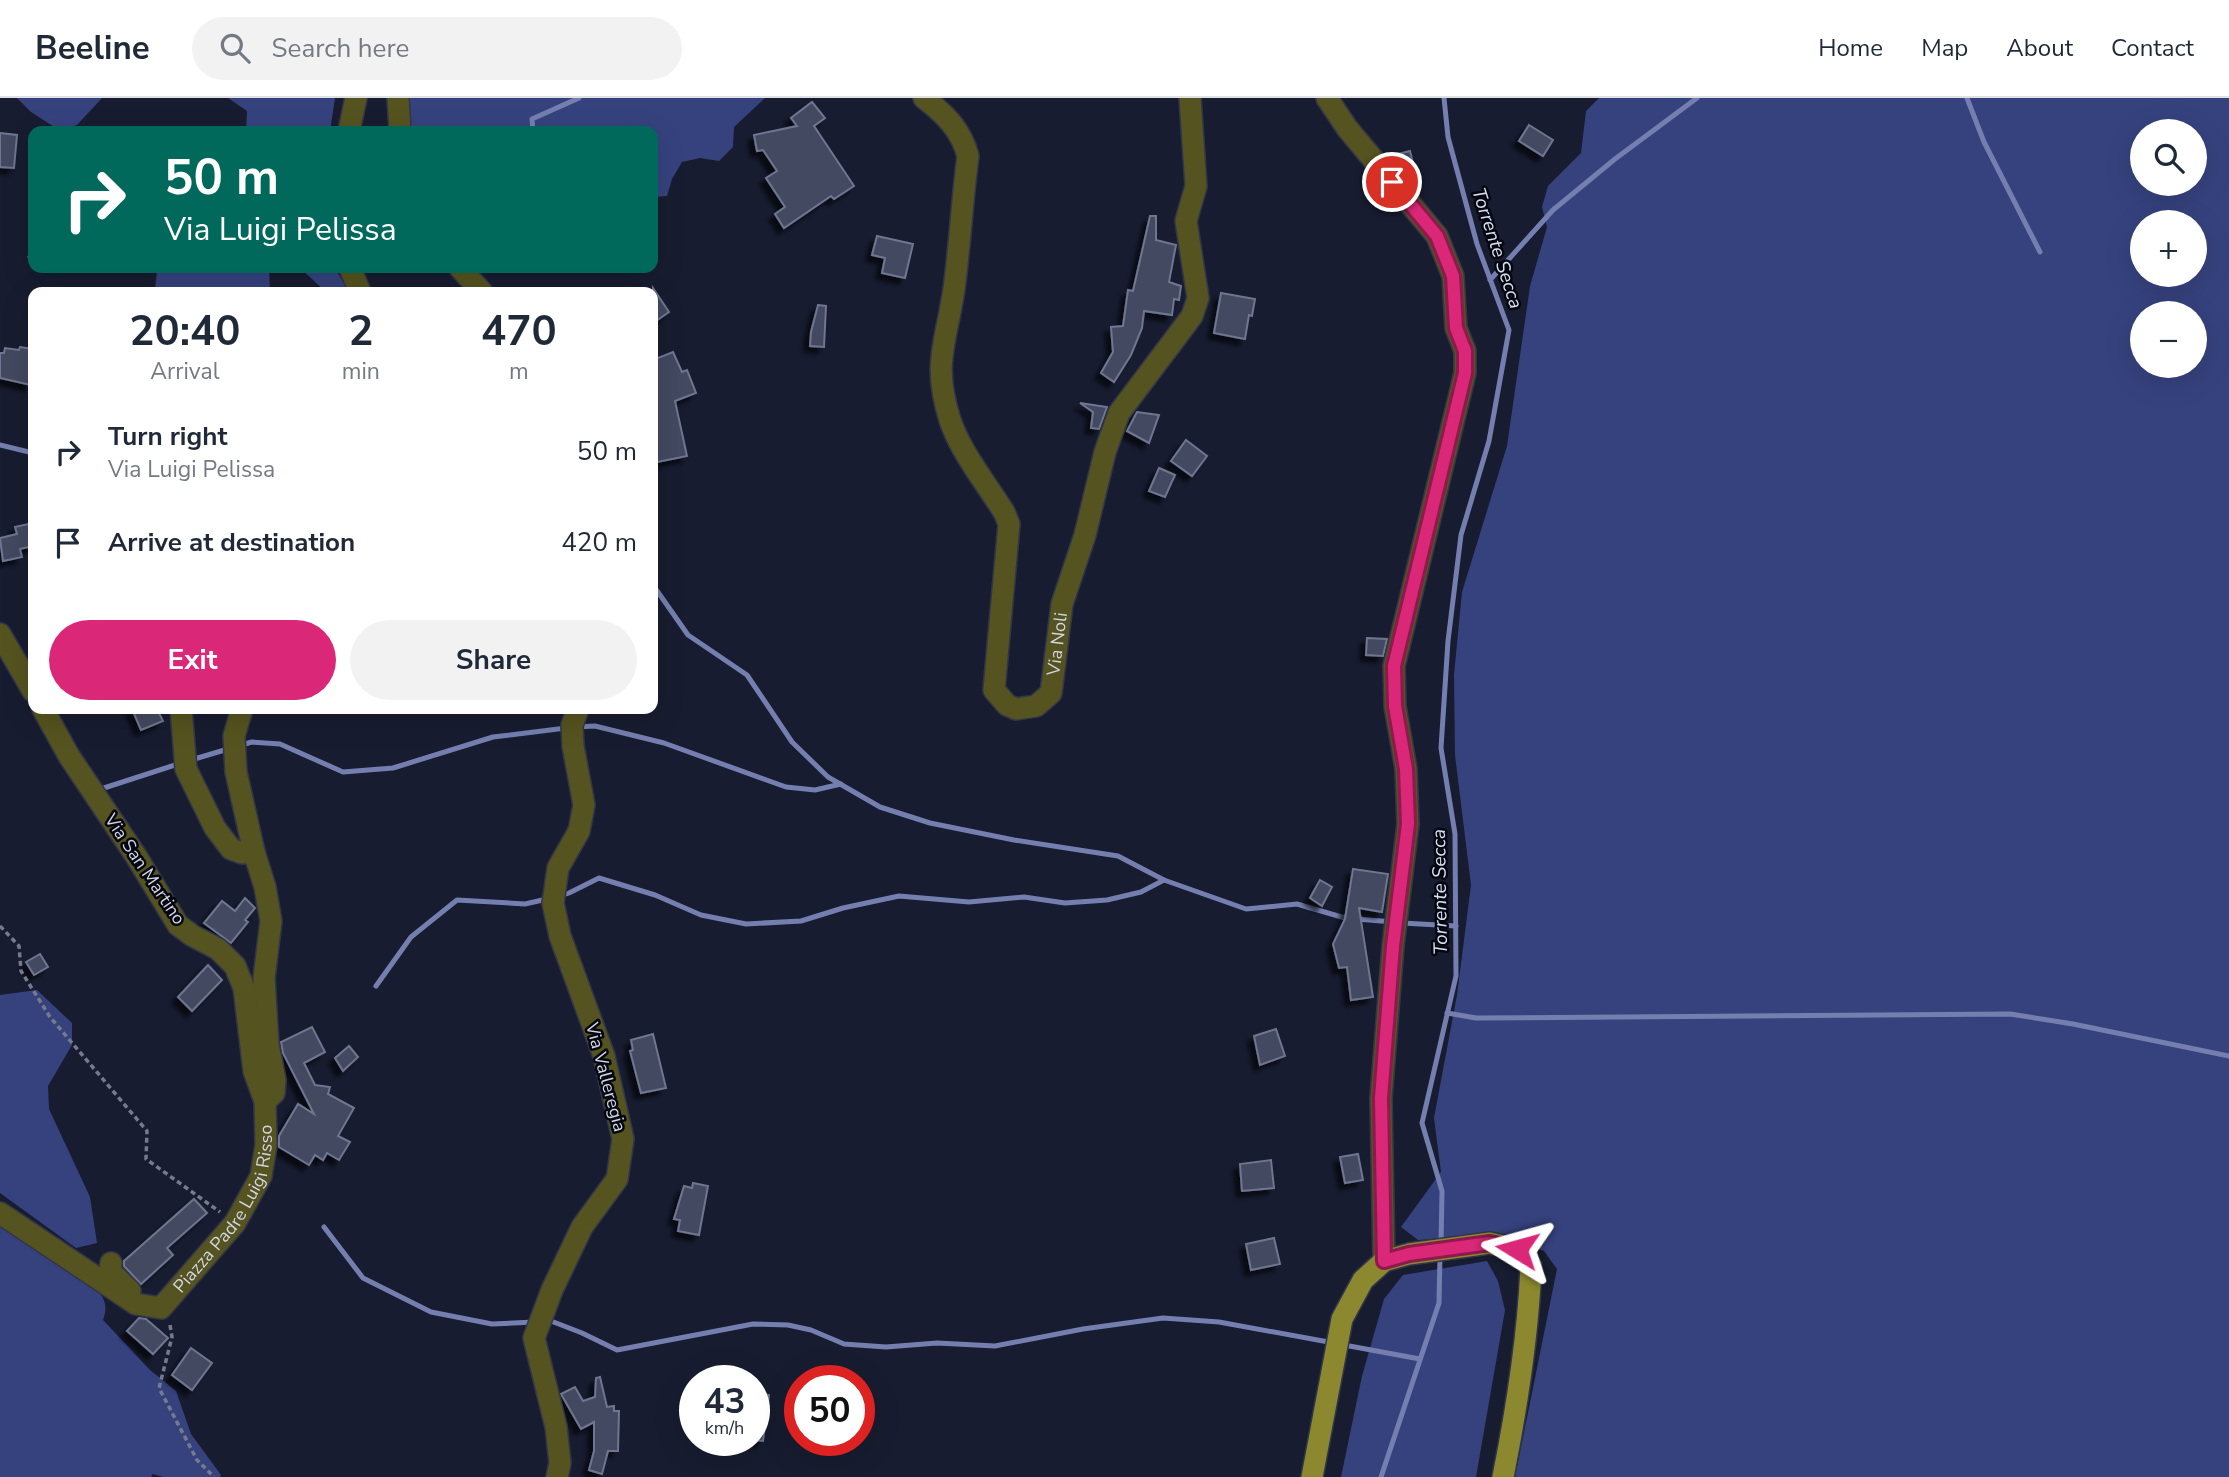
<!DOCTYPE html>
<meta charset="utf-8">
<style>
body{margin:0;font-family:"Nunito Sans",sans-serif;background:#f2f2f3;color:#1f2937;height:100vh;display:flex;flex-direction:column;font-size:26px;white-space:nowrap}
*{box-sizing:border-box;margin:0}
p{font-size:23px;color:#747a83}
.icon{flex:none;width:38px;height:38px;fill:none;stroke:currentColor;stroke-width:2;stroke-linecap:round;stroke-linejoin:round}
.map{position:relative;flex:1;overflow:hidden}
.panel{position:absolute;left:28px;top:189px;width:630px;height:427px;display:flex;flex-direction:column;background:#fff;border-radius:14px;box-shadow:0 7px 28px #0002}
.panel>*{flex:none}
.banner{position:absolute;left:28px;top:28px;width:630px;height:147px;border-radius:14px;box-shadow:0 7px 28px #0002;background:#00695c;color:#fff;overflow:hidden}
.fabs{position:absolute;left:2130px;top:21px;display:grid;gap:14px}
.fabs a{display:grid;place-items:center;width:77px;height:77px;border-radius:50%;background:#fff;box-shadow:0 7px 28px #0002;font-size:35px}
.speed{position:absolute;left:679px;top:1267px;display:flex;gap:14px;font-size:35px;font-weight:700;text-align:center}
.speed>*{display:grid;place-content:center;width:91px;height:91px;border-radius:50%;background:#fff;box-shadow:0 7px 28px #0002;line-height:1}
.speed small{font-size:18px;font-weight:400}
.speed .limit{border:10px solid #d22;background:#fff;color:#111}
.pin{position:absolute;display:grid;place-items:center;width:60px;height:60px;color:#fff;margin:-30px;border:4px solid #fff;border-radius:50%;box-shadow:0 2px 7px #0007}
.me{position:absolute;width:77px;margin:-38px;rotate:278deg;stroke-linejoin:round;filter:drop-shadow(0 0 5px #0008)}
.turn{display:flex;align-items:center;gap:24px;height:147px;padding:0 21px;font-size:32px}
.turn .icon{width:91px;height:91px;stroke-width:2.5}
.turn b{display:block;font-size:49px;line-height:60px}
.eta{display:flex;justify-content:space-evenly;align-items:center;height:119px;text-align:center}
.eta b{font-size:42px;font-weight:700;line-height:49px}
.button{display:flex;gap:14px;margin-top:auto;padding:14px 21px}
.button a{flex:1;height:80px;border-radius:42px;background:#db2777;color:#fff;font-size:28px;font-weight:700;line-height:80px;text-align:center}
.button a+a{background:#f2f2f3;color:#1f2937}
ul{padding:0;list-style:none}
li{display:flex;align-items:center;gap:21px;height:91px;padding:0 21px}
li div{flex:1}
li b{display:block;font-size:26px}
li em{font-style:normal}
header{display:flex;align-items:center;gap:42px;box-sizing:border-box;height:98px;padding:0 35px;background:#fff;border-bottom:2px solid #e0e1e3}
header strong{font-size:33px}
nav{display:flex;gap:38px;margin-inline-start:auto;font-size:24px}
.search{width:490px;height:63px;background:#f2f2f3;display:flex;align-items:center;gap:18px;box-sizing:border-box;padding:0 24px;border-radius:38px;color:#747a83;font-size:26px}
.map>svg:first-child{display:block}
.forest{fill:#36427e;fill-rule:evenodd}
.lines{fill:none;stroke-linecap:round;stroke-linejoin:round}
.stream{stroke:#747faf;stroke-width:5}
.building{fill:#424860;stroke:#6f7690;stroke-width:2;filter:url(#shadow)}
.minor-casing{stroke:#313649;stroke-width:24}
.major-casing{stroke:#313649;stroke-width:24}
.path{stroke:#767b8c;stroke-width:3.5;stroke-dasharray:5 3.5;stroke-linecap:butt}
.minor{stroke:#55531f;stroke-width:21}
.major{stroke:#8b882f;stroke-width:21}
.route-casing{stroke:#8e194d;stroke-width:18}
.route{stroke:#db2777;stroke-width:12}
.labels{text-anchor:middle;stroke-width:5;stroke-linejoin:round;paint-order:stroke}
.street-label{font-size:18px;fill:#d1d5e4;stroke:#050710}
.water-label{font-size:19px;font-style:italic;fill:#dae0f3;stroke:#050710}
</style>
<header>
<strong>Beeline</strong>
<div class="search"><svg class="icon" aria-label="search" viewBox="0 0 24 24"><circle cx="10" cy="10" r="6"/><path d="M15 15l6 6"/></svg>Search here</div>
<nav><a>Home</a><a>Map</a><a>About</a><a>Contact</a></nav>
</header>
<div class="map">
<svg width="2229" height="1379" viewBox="0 0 2229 1379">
<defs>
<filter id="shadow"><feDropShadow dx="-6" dy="6" stdDeviation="2" flood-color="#0009"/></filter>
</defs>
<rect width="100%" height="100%" fill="#171c30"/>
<g class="forest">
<path d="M17 0H102L77 27 59 32 31 14Z"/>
<path d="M228 0H335L330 33H246L247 13Z"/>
<path d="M408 0H765L734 29 733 49 719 63 700 60 682 64 672 81 667 98 653 99V33H410Z"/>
<path d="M1599 0H2229V1379H1515L1557 1171 1544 1153 1500 1136 1418 1142 1401 1129 1441 1074 1434 1020 1457 897 1471 787 1455 657 1454 577 1462 494 1507 348 1530 188 1547 129 1542 109 1548 88 1581 55 1586 13ZM2142 33H2194V86H2142ZM2142 124H2194V177H2142ZM2142 215H2194V268H2142Z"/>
<path d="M164 170H269L270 194H159L155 191 157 173Z"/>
<path d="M300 170H335L349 194H326Z"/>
<path d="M37 892 72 925V947L48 988 49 1011 90 1099 97 1145 76 1150 0 1095V897Z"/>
<path d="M0 1127 96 1190C105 1201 108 1208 103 1222L150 1272 176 1293 191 1336 221 1377 220 1379H163L153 1376 151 1379H0Z"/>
<path d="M1487 1163 1498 1183 1505 1212 1476 1379H1341L1362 1278 1384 1201 1403 1177Z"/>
</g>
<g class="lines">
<g class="stream">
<path d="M1967 0 1984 44 2040 154"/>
<path d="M533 33 532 21 579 0"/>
<path d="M30 159H33"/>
<path d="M1490 182 1553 112 1615 61 1697 0"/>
<path d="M0 347 33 355"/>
<path d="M653 487 688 537 747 577 792 644 828 679 880 709 930 725 1014 742 1118 758 1164 782 1246 811 1297 806 1345 820 1393 824"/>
<path d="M575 629 595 628 664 645 786 689 815 692 841 686"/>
<path d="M241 647 252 644 280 646 343 674 393 670 493 639 566 630"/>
<path d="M191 662 228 651"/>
<path d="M104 690 181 665"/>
<path d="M560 798 569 795 599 780 655 797 701 817 746 826 801 823 843 810 899 798 969 804 1024 799 1065 805 1107 802 1141 794 1164 782"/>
<path d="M1402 825 1456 828"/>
<path d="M376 888 411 839 457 802 525 806 547 801"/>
<path d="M1447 915 1476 920 2010 916 2073 926 2229 958"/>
<path d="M324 1129 363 1180 431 1214 492 1226 535 1224"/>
<path d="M1441 1148 1442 1093 1422 1025 1456 878 1455 736 1441 650 1448 543 1461 437 1489 343 1509 232 1477 146 1448 39 1444 0"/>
<path d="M545 1223H551L582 1235 617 1252 753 1226 788 1227 811 1232 844 1246 886 1249 937 1245 995 1248 1083 1231 1163 1220 1219 1224 1334 1245"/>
<path d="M1344 1247 1420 1261"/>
<path d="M1381 1379 1439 1205 1440 1158"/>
</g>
</g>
<g class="building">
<path d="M812 4 825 20 814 28 854 88 834 101 831 98 784 130 775 116 785 109 766 80 777 73 763 52 757 53 754 37 797 28 791 20Z"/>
<path d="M1529 27 1553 42 1543 58 1519 43Z"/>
<path d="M0 35 17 37 14 70 0 69Z"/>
<path d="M1410 53 1414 69 1399 72 1394 57Z"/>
<path d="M1150 118H1156V142L1176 147 1169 184 1181 188 1179 202 1174 201 1172 217 1144 213 1142 230 1131 257 1114 284 1101 275 1113 254 1111 229 1123 228 1128 192 1133 193Z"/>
<path d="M877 138 913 146 905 180 882 175 885 160 872 157Z"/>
<path d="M653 190 669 214 653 225Z"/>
<path d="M1221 195 1255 201 1252 218 1249 217 1245 241 1214 235Z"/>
<path d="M818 207 826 208 824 249 810 248 811 234Z"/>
<path d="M20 249 33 251 31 287 0 280V255H4L5 250 19 252Z"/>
<path d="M673 254 682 274 687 272 696 295 675 303 687 358 657 364 653 345V262Z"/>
<path d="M1080 305 1107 309 1099 331 1091 330 1093 314Z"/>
<path d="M1137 314 1159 317 1149 345 1127 333Z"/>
<path d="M1186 342 1207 358 1192 378 1171 363Z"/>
<path d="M1159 370 1175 377 1165 399 1149 393Z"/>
<path d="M33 425V448L20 451 22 459 3 463 0 440 17 436 15 429Z"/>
<path d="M1367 540 1387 541 1383 558 1366 557Z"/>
<path d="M132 611H157L163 623 141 632Z"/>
<path d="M1353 771 1388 776 1382 814 1359 810 1373 899 1351 902 1347 869 1339 870 1333 846 1345 821Z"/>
<path d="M1320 782 1332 789 1322 808 1310 800Z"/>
<path d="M245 800 255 810 245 822 248 824 231 845 204 825 222 803 235 813Z"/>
<path d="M40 856 48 869 34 877 26 864Z"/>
<path d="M208 867 222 882 192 913 178 899Z"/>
<path d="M312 929 325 954 304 965 315 987 330 989 328 996 354 1010 338 1038 350 1044 339 1062 327 1055 323 1062 315 1057 309 1067 279 1049V1038L298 1006 314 1016 283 955 281 944Z"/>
<path d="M1276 931 1285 958 1260 967 1254 938Z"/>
<path d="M653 936 666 990 641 995 630 953 633 952 631 942Z"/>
<path d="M349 948 358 959 343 973 335 960Z"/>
<path d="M1358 1056 1363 1082 1345 1085 1340 1059Z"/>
<path d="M1271 1062 1274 1090 1242 1093 1240 1066Z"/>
<path d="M693 1085 708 1088 699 1137 678 1133 680 1122 674 1121 684 1088 692 1090Z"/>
<path d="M194 1101 207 1115 167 1150 173 1157 141 1186 124 1168V1163Z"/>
<path d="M1274 1140 1280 1166 1251 1172 1246 1146Z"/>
<path d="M139 1220 146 1221 168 1240 153 1256 127 1233Z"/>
<path d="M191 1250 212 1265 192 1292 172 1277Z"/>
<path d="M600 1279 607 1309 614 1308V1313H619L618 1353H608L602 1376 589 1372 594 1353V1324L581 1331 561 1296 575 1289 583 1303 595 1299 596 1280Z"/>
<path d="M756 1295 769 1297 763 1343 754 1342Z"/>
</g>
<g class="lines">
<defs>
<g id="minor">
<path d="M398 0 400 33"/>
<path id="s1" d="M924 0C946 17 961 32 968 58 962 103 960 147 954 191 946 245 932 266 950 322 961 355 986 385 1004 414L1009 426 994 592 1007 607 1016 611 1036 608 1051 595 1062 506 1085 437 1105 354 1119 315 1180 234 1192 218 1198 200 1186 123 1196 88 1190 0"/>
<path d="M1327 0 1347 30 1437 138 1453 178 1456 230 1465 253V275L1394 568 1395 608 1406 671 1408 726 1393 848 1381 1000 1384 1163"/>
<path d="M349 33 356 0"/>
<path d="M350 170 360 194"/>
<path d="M460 170 482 194"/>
<path d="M0 536 33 593"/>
<path d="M181 611 186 671 215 730 231 751 242 755 254 754"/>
<path d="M242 611 234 638 236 674 254 754 265 789 271 823 264 880 268 946 275 982 274 995 265 1003"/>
<path id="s2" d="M0 1115 136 1206 161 1210 235 1125 261 1078 266 1047 265 1003 254 973 244 890 235 868 218 851 193 838 178 827 136 758 69 658 43 611"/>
<path d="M111 1165 110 1173 130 1193"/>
<path d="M557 1379 560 1365 556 1329 534 1240 552 1192 582 1129 617 1081 623 1041 604 958 560 838 553 805 558 770 579 733 584 707 573 648 572 627 578 611"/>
</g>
<path id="major" d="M1312 1379 1342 1221 1363 1182 1384 1163 1409 1156 1490 1145 1517 1151 1531 1168C1528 1240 1517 1309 1503 1379"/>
</defs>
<use href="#minor" class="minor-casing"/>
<use href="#major" class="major-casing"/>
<g class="path">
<path d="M0 828 19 848 21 873 50 919 147 1033 146 1061 220 1114"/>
<path d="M170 1227 172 1239 159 1290 197 1362 214 1379"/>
</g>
<use href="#minor" class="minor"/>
<use href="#major" class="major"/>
</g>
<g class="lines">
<defs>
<path id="route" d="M1392 84 1437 138 1453 178 1456 230 1465 253V275L1394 568 1395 608 1406 671 1408 726 1393 848 1381 1000 1384 1163 1409 1156 1490 1145 1517 1151"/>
</defs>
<use href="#route" class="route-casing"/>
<use href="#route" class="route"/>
</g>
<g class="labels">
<g class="street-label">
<text dy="6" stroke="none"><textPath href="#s1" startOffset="747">Via Noli</textPath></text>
<text transform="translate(145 771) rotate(56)" y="6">Via San Martino</text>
<text transform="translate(606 979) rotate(75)" y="6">Via Valleregia</text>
<text dy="6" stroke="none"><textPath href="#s2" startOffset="310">Piazza Padre Luigi Risso</textPath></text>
</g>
<g class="water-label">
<text transform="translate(1498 150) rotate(72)" y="7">Torrente Secca</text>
<text transform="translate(1439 794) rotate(-91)" y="7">Torrente Secca</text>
</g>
</g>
</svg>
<div class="fabs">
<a><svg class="icon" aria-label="search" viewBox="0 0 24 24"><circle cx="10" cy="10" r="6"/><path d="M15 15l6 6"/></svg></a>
<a>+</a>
<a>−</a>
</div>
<div class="speed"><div>43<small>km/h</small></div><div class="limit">50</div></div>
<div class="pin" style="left:1392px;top:84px;background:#d93025"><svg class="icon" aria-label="arrive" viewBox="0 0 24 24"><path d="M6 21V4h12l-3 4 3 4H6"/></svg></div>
<svg class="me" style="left:1517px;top:1151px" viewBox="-20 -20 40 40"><path d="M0-17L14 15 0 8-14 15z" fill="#db2777" stroke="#fff" stroke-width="4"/></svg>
<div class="banner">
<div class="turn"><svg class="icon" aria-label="right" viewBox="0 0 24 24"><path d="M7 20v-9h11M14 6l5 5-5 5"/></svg><div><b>50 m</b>Via Luigi Pelissa</div></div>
</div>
<section class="panel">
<div class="eta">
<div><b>20:40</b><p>Arrival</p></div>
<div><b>2</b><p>min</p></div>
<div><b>470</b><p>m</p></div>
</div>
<ul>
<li><svg class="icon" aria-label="right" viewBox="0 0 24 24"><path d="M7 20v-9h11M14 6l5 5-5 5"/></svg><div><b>Turn right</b><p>Via Luigi Pelissa</p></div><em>50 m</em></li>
<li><svg class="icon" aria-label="arrive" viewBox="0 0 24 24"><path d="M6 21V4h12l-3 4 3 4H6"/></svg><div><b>Arrive at destination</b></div><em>420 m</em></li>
</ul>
<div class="button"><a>Exit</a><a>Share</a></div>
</section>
</div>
